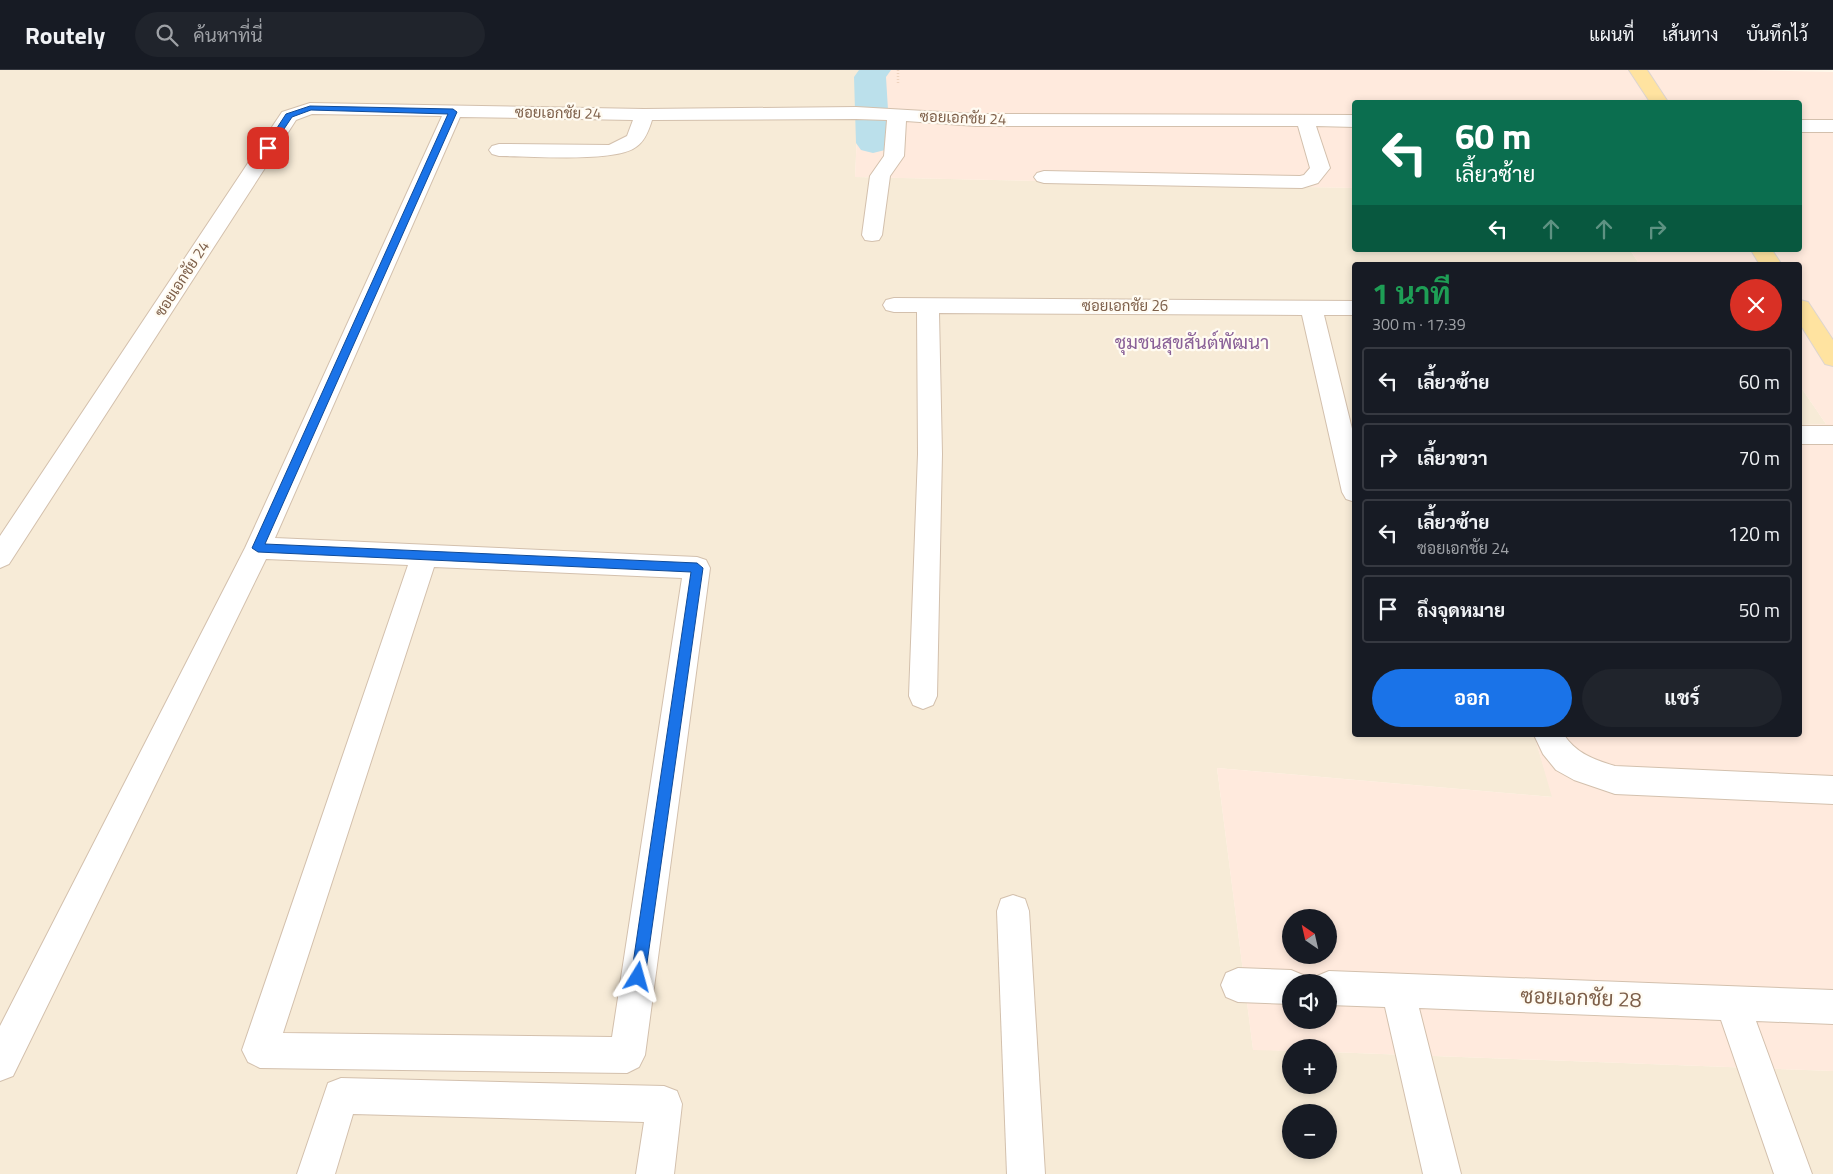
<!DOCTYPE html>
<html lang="th">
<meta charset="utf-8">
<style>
body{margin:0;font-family:"Titillium Web",Sarabun,sans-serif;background:#20242c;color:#f1f3f6;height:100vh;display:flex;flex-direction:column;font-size:19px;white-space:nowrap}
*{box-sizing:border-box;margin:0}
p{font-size:16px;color:#9ea1a6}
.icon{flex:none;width:28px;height:28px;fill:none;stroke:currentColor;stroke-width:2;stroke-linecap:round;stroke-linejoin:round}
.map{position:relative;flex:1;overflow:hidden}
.details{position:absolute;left:1352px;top:192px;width:450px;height:475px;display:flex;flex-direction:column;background:#171b24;border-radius:5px;box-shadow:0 2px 8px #0003}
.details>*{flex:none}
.guide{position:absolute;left:1352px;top:30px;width:450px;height:152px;border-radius:5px;box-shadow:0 2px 8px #0003;background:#0b6e4f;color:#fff;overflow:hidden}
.needle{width:32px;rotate:326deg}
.tools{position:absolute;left:1282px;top:839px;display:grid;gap:10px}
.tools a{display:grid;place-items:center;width:55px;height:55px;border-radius:50%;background:#171b24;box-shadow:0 2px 8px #0003;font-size:25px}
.pin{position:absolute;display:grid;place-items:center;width:42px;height:42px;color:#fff;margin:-21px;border-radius:10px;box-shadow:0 2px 8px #0006}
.me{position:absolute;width:55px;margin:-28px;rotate:8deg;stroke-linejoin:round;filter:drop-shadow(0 0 4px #0008)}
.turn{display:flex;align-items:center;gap:18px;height:105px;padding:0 20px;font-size:22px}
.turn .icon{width:65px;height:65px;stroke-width:2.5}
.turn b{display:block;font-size:35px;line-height:42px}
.lanes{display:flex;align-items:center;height:48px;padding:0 20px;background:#0003;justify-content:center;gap:25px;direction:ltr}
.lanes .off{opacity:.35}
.round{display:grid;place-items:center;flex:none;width:52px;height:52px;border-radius:26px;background:#20242c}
.headline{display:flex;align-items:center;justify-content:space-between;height:85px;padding:0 20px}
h1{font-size:30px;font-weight:700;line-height:38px;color:#1e9e55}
.action{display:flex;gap:10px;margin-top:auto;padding:10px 20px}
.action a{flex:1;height:58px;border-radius:30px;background:#1a73e8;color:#fff;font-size:20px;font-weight:700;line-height:58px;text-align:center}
.action a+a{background:#20242c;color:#f1f3f6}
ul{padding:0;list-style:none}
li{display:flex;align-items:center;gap:15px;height:68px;margin:0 10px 8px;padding:0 10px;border:2px solid #363941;border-radius:5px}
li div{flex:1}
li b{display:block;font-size:19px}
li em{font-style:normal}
header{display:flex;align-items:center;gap:30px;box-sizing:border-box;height:70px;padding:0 25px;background:#171b24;border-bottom:1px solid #363941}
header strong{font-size:24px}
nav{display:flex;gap:28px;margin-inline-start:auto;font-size:18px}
.search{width:350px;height:45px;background:#20242c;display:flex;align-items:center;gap:12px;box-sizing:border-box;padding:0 18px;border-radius:28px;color:#9ea1a6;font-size:19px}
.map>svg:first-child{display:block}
.residential{fill:#f7ebd7;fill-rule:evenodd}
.commercial{fill:#ffeadd;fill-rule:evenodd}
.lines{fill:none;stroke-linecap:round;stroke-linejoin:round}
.canal{fill:#bbe0eb;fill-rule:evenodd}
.minor-casing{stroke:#d3c0ad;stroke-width:2}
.major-casing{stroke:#ddd5d0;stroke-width:2}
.path{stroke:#ddbca0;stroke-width:2.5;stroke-dasharray:0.5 2.5;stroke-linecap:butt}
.minor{fill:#fff;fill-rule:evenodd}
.major{fill:#ffe3a0;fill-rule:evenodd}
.route{fill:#1a73e8;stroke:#114b97}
.labels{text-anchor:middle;stroke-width:4.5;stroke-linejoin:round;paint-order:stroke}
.far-street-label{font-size:15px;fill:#7d5f49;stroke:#fffbf2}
.neighbourhood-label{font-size:19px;fill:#8a6198;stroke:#fffbf2}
.near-street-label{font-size:21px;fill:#7d5f49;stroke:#fffbf2}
</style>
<header>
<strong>Routely</strong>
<div class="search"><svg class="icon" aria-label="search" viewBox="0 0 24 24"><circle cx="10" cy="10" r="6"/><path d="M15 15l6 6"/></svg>ค้นหาที่นี่</div>
<nav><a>แผนที่</a><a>เส้นทาง</a><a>บันทึกไว้</a></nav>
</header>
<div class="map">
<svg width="1833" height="1104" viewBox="0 0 1833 1104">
<rect width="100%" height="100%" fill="#fef8ea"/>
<g class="residential">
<path d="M0 0H860L855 107 1355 118V180H1630L1640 195H1355V665H1534L1553 727 1217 698 1253 979 1291 981V1015H1329V982L1833 1001V1104H0ZM1291 1042H1329V1080H1291Z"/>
<path d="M1800 316 1826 354 1800 355Z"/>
</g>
<path class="commercial" d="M860 0H1750L1833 2V1001L1329 982V978H1291V981L1253 980 1217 698 1552 727 1534 665H1800V355L1826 354 1800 316V195H1640L1630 180H1800V32H1355V118L855 107ZM1291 848H1329V885H1291ZM1291 912H1329V950H1291Z"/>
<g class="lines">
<path class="canal" d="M859 0H891L886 7 890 73 885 80 873 83 861 80 856 73 854 7Z"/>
<defs>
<g id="minor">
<path d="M310 33 644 39 856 37 976 44 1355 45V57L1316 56 1330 98 1318 113 1302 118 1044 113 1037 111 1034 107 1037 103 1044 101 1300 106 1304 105 1310 98 1298 56H976L906 51 904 86 890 106 882 165 879 170 872 171 865 170 862 165 870 106 884 86 887 50 856 49 652 50C649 60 645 71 636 77 615 93 529 86 499 86L492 84 489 80 492 76 499 74 609 75 627 66 633 50 460 47 275 468 697 487 706 490 710 498 645 985 639 997 627 1003 260 998 248 992 242 980 408 495 266 489 13 1006 0 1011V956L245 478 442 46 312 44 296 50 9 494 0 498V466L282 42ZM434 497 682 508 612 967 283 963Z"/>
<rect x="1800" y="50" width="33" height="12"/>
<path d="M894 228 1355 231V245H1324L1355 371V432L1346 429 1342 422 1302 245 939 243 942 384 937 626 933 635 923 639 913 635 909 626 918 384 917 242H894L886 240 883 235 886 230Z"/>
<rect x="1800" y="356" width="33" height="18"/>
<path d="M1534 665H1564C1576 683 1594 690 1615 696L1833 706V734L1615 724 1574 710 1556 700 1543 684Z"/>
<path d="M1013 825 1025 829 1029 841 1045 1104H1007L997 841 1001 829Z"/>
<path d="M1238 898 1291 900 1303 905 1306 912H1291V934L1238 932 1226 927 1221 915 1226 903Z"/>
<path d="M1329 901 1833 920V954L1756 951 1812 1104H1774L1721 950 1419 938 1461 1104H1423L1385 937 1329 935V912H1314L1317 906Z"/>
<path d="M341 1008 664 1016 677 1021 682 1034 674 1104H636L644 1052 353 1044 335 1104H297L328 1013Z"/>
</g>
<g id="major">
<path d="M1629 0H1647L1668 32H1650Z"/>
<path d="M1751 180H1772L1782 195H1760Z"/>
<path d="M1800 230 1808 232 1833 270V296L1825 294 1800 254Z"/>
</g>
</defs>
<use href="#minor" class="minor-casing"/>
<use href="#major" class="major-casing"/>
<path class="path" d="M898 0V14"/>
<use href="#minor" class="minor"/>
<use href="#major" class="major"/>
</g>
<path class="route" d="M310 36 453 39 457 42 265 474 697 493 703 498 645 907 643 912 638 914 633 912 631 907 691 502 258 482 252 478 448 44 311 40 292 47 270 80H265L264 78 286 44Z"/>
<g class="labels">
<g class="far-street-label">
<text transform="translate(558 43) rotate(1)" y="5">ซอยเอกชัย 24</text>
<text transform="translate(963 48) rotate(2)" y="5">ซอยเอกชัย 24</text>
<text transform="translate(182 209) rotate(-57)" y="5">ซอยเอกชัย 24</text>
<text x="1125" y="241">ซอยเอกชัย 26</text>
</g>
<g class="neighbourhood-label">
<text x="1192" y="279">ชุมชนสุขสันต์พัฒนา</text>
</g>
<g class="near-street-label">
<text transform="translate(1581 928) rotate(2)" y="7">ซอยเอกชัย 28</text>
</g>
</g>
</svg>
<div class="tools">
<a><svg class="needle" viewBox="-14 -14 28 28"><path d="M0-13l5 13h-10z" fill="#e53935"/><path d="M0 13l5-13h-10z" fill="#9ea1a6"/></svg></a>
<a><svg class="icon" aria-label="sound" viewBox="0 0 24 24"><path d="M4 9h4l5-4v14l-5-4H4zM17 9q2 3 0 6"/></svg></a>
<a>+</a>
<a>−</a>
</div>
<div class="pin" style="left:268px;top:78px;background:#d93025"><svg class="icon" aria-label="arrive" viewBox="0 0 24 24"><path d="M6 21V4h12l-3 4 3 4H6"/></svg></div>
<svg class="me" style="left:638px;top:907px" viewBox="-20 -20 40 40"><path d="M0-17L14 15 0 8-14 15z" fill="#1a73e8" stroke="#fff" stroke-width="4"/></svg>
<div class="guide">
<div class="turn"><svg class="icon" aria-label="left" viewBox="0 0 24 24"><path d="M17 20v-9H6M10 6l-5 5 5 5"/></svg><div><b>60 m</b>เลี้ยวซ้าย</div></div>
<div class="lanes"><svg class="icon" aria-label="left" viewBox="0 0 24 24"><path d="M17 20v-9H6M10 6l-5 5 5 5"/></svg><svg class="icon off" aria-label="ahead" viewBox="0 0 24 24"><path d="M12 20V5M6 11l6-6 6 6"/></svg><svg class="icon off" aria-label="ahead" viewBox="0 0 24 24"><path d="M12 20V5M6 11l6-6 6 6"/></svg><svg class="icon off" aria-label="right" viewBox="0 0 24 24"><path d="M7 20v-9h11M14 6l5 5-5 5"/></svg></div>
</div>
<section class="details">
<div class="headline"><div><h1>1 นาที</h1><p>300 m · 17:39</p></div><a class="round" style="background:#d93025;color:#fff"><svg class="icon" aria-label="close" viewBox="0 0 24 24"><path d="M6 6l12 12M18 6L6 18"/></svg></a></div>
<ul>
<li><svg class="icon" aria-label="left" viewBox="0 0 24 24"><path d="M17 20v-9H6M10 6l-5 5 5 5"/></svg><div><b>เลี้ยวซ้าย</b></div><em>60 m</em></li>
<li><svg class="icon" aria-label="right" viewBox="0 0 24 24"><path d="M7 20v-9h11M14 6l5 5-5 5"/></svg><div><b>เลี้ยวขวา</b></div><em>70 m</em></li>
<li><svg class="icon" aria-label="left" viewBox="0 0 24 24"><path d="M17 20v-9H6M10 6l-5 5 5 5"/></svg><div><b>เลี้ยวซ้าย</b><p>ซอยเอกชัย 24</p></div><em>120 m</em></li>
<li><svg class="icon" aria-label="arrive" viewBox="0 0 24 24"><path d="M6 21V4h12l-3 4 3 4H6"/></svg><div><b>ถึงจุดหมาย</b></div><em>50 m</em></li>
</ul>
<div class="action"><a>ออก</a><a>แชร์</a></div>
</section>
</div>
